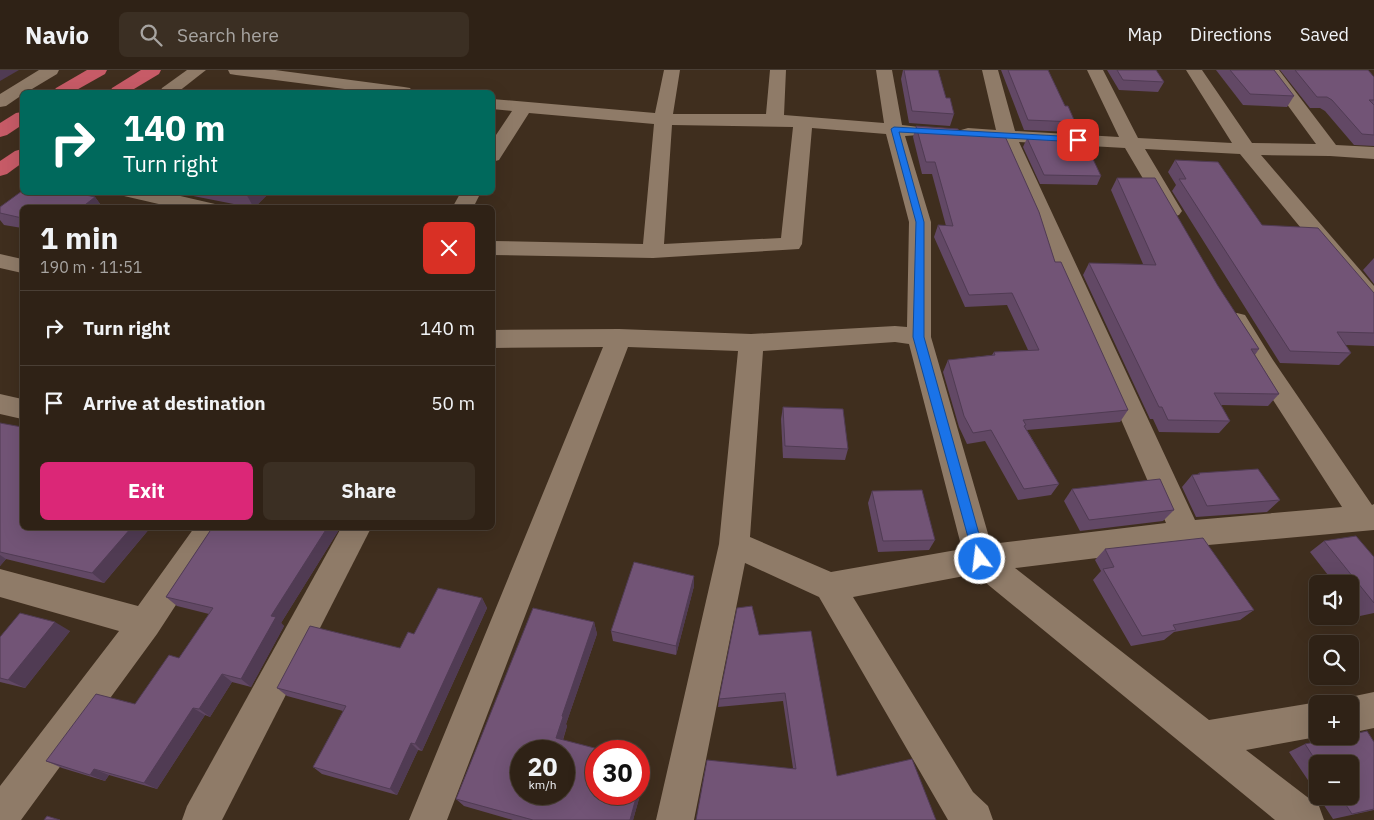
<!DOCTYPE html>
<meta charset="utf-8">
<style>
body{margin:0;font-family:"IBM Plex Sans",sans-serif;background:#3b2f23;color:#f1f3f6;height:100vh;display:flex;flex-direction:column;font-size:19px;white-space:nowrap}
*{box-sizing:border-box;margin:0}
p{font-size:16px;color:#a7a4a1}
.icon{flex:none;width:28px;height:28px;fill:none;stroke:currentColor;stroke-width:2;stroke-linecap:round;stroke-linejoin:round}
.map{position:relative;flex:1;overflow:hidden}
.sheet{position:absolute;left:20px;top:135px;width:475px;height:325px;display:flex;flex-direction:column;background:#2f2216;border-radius:8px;box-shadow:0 5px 20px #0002,0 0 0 1px #4a3f35}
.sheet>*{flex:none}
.banner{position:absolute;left:20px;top:20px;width:475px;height:105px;border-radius:8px;box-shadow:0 5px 20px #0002,0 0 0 1px #4a3f35;background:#00695c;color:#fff;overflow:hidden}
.fabs{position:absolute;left:1309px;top:505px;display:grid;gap:10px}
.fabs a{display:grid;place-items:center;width:50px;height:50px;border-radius:8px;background:#2f2216;box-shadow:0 5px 20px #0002,0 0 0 1px #4a3f35;font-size:25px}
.speed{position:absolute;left:510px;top:670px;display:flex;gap:10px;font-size:25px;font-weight:700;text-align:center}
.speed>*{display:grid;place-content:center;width:65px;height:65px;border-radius:50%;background:#2f2216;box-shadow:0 5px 20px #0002,0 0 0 1px #4a3f35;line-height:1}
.speed small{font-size:12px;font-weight:400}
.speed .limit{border:8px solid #d22;background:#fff;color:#111}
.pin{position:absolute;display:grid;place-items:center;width:42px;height:42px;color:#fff;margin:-21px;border-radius:10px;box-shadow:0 2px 8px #0006}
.me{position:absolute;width:55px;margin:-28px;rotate:345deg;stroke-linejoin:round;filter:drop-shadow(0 0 4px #0008)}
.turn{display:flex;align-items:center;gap:18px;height:105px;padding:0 20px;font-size:22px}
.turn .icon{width:65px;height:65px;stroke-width:2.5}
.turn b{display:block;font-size:35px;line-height:42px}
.round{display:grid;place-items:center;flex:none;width:52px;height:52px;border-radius:8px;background:#3b2f23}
.headline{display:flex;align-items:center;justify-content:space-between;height:85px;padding:0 20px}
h1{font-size:30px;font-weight:800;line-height:38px}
.cta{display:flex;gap:10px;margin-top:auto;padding:10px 20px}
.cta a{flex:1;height:58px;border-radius:8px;background:#db2777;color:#fff;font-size:20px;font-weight:800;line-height:58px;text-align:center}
.cta a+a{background:#3b2f23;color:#f1f3f6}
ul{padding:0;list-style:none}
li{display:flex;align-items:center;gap:15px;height:75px;padding:0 20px;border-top:1px solid #4a3f35}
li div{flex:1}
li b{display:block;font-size:19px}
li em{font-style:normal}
header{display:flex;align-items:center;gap:30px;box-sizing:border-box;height:70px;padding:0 25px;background:#2f2216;border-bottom:1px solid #4a3f35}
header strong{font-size:24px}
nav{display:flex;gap:28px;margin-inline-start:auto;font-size:18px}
.search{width:350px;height:45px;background:#3b2f23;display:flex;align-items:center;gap:12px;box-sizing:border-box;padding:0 18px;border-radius:8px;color:#a7a4a1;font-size:19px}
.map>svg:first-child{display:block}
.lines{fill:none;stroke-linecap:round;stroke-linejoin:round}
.street{fill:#8f7b68;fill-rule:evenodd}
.secondary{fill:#8f7b68;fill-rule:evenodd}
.highway{fill:#c75b67;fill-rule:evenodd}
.wall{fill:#624865}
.shaded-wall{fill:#503b53}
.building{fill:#725476;stroke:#503b53;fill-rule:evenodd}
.route{fill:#1a73e8;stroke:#114b97}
</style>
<header>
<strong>Navio</strong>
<div class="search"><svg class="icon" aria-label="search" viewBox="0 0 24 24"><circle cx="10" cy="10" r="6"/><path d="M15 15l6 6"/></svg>Search here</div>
<nav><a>Map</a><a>Directions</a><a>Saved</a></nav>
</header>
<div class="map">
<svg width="1374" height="750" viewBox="0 0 1374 750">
<rect width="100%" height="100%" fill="#3f2e1e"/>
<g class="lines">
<g class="street">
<path d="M228 0H275L404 17 410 18 413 22H368L236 5 230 4Z"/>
<path d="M664 0H680L673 44H766L770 0H786L784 45 884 53 876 0H892L902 55 919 57 921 61 919 65 905 66 931 152V267L991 474 1166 453 1000 71 961 68 959 64 961 60 968 58 996 60 982 0H998L1015 61 1119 67 1087 0H1103L1138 68 1232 73 1186 0H1202L1252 73 1316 74 1262 0H1279L1336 75 1374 77V89L1330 86 1261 85 1374 216V239L1366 237 1240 84 1145 79 1182 141 1179 145 1172 147 1165 145 1162 141 1125 78 1019 72 1195 450 1342 437 1255 302 1225 251 1229 245 1237 243 1245 245 1273 290 1372 435 1374 434V460L1186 477 1015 498 1209 650 1318 632 1322 634H1318V666H1322L1246 680 1319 736 1324 750H1275L975 504 853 527 973 722 988 736 993 750H948L819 527 745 493 694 750H656L719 474 738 281 628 277 447 750H409L603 277 492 278V260L619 259 751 264 895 256 907 257 909 152 886 64 812 58 802 174 799 179 653 188 492 185V171L643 174 654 54 529 43 499 90 492 92V71L512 41 492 39V29L655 43ZM672 55 793 57 781 168 664 174ZM895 272 909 274 962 479 831 502 750 467 763 281Z"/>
<path d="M121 122H163L215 134 218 138H176L124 126Z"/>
<path d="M461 122H481L473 138H452Z"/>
<path d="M0 184 22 189V203L0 198Z"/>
<path d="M0 324 22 329V349L0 344Z"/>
<path d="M194 458H226L157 564 21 750H0V716L119 561 0 527V499L138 536Z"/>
<path d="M341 458H371L222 750H182L187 736Z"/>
<path d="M1374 622V658L1350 663V634L1338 633 1350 627Z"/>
</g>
<g class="secondary">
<path d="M39 0H59L57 4 27 22H22V25L6 36 0 37V24Z"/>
<path d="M187 0H206L178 22H160L162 18Z"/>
</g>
<g class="highway">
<path d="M87 0H107L105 4 73 22H53L56 18Z"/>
<path d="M141 0H161L159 4 129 22H110L112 18Z"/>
<path d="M22 42V55L7 65 0 67V53L16 43Z"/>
<path d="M22 79V93L7 104 0 106V91L15 81Z"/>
</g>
</g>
<g class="wall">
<path d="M903 0H938L946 28 954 44 950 56 909 53 901 9Z"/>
<path d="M1001 0H1048L1065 36 1075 52 1071 62 1024 60Z"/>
<path d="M1107 0H1156L1164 12 1158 22 1119 20Z"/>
<path d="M1216 0H1274L1294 26 1287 37 1243 35Z"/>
<path d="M1280 0H1368L1374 7V76L1354 75 1325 41 1320 38H1310Z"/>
<path d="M916 56 959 61 1055 192 1128 340 1120 352 1027 360 1059 414 1051 425 1018 430 985 371 967 374 959 357 943 302 948 290 992 285 994 282 1028 280 1007 235 965 237 934 167 938 155 946 156 932 104H922L913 67Z"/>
<path d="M1034 66 1101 106 1097 115 1040 114 1023 77 1027 68H1033Z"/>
<path d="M1175 90 1262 155 1374 223V276L1345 275 1351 283 1339 295 1280 293 1172 121 1176 115 1168 102Z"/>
<path d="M1117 108 1218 216 1259 279 1255 285 1279 324 1268 336 1221 335 1230 351 1219 363 1159 362 1153 349H1150L1083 205 1089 193 1143 194 1111 120Z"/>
<path d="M173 122H270L254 138Z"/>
<path d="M95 127 103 138H22V158L4 155 0 150V137Z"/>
<path d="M1374 188V214L1363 200Z"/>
<path d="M783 337 848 379 845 390 783 388 781 349Z"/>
<path d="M0 353 150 458 104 513 6 489 0 496Z"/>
<path d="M1199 403 1280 430 1267 442 1196 447 1182 417 1192 405H1197Z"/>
<path d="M1072 419 1174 440 1163 451 1080 461 1064 431Z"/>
<path d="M872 421 935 470 929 480 878 482 868 433Z"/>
<path d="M212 458H340L281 553 284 556 251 617 232 612 210 647 205 645 157 719 109 705 105 711 62 698 46 691 135 634 179 588 209 544 177 536 166 527Z"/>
<path d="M437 458H451L449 460Z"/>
<path d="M1324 471 1374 487V543L1360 546 1350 533V514H1335L1310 482Z"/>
<path d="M1105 479 1254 540 1240 550 1174 562 1164 570 1131 576 1093 510 1101 501 1095 490Z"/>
<path d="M694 516 676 585 613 571 611 561Z"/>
<path d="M482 528 487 538 422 681 418 680 397 725 322 704 313 697 343 641 287 626 277 618 400 578 414 564Z"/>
<path d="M594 552 597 564 566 654 567 656 563 670 647 700 633 750H513L464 736 456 729Z"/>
<path d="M70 561 25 618 0 612V567Z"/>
<path d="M759 565 837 706 936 750 793 698 783 631 718 637 719 629Z"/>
<path d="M1374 672V740L1333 749 1318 726H1350V694H1318V725L1289 682 1305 674Z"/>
</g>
<g class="shaded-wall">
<path d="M0 0H19L0 11Z"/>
<path d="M245 122H270L254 138Z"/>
<path d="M95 127 103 138H81Z"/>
<path d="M131 458H150L104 513 92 503Z"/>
<path d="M327 458H340L281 553 284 556 251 617 241 609 271 546Z"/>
<path d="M0 485 6 489 0 496Z"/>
<path d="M694 506V516L676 585V576Z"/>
<path d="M482 528 487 538 422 681 415 674Z"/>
<path d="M55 552 70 561 25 618 8 610Z"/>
<path d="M594 552 597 564 566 654 567 656 560 678 556 668 562 646Z"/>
<path d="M222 604 232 612 210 647 199 639Z"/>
<path d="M193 638 205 645 157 719 144 713Z"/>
<path d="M411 673 418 680 397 725 390 719Z"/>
<path d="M645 691 647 700 633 750H630L637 724H639V716Z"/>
<path d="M94 699 109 705 105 711 90 705Z"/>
</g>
<g class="building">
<path d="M904 0H938L946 28H950L954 44 912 41Z"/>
<path d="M1008 0H1048L1065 36H1068L1075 52 1028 50Z"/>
<path d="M1117 0H1156L1164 12 1123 10Z"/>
<path d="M1230 0H1274L1294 26 1250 24Z"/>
<path d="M1295 0H1368L1374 7V30H1369L1374 35V65L1362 64 1332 30 1327 27H1317Z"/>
<path d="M916 56 958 59 959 61 1004 64 1039 142 1055 192H1061L1128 340 1023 350 1026 355 1024 356 1059 414 1024 419 991 360 973 363 964 346 948 290 995 285 994 282 1039 280 1012 223 969 225 938 155 953 156 935 92H926Z"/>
<path d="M1034 66 1083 68 1101 106 1044 105 1027 68H1035Z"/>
<path d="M1175 90 1218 92 1262 155 1318 158 1374 223V263L1337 262 1351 283 1290 281 1181 112 1179 109H1186Z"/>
<path d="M1117 108H1155L1218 216 1259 279H1251L1279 324 1214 323 1230 351 1168 350 1162 337H1159L1089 193 1156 195Z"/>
<path d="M22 121V122H72L95 127 81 138H22V148L0 143V137Z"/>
<path d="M783 337 843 339 848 379 785 376Z"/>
<path d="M0 353 22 357V458H131L92 503 0 482Z"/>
<path d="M1258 399 1280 430 1207 436 1192 405 1200 404 1199 403Z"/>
<path d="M1160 409 1174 440 1089 450 1072 419Z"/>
<path d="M922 420 935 470 883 471 872 421Z"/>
<path d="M212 458H327L271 546 276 547 241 609 222 604 199 639 193 638 144 713 94 699 90 705 46 691 96 624 135 634 169 585 179 588 213 538 166 527Z"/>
<path d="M1356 466 1374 487V533L1324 471Z"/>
<path d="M1203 468 1254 540 1173 555 1176 560 1142 566 1103 499 1114 497 1105 479Z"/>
<path d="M634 492 694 506 676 576 611 561Z"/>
<path d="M438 518 482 528 415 674 411 673 390 719 313 697 346 636 277 618 310 556 400 578 408 562 414 564Z"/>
<path d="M752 536 759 565 811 561 837 706 912 689 936 750H696L707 690 796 699 785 623 719 629 737 538Z"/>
<path d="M533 538 594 552 562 646 563 647 556 668 606 681H596V724H637L630 750H533L456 729ZM521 681H564V724H521Z"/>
<path d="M20 543 55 552 8 610 0 608V567Z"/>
<path d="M1367 661 1374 672V739L1352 744 1340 726H1350V694H1318L1305 674 1344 666H1350V665Z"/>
<path d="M639 690 645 691 639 716Z"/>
<path d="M47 746 60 750H44Z"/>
</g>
<path class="route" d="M894 57 1078 67 1082 70 1078 72 899 62 924 152V267L986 489 985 493 980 495 975 493 974 489 913 267 916 152 891 59Z"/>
</svg>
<div class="fabs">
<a><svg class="icon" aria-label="sound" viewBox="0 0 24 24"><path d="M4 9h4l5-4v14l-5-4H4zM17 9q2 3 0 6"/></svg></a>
<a><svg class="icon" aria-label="search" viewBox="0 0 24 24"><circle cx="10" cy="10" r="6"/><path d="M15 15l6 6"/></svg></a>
<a>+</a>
<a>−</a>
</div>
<div class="speed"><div>20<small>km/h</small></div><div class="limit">30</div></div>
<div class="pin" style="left:1078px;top:70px;background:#d93025"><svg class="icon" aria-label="arrive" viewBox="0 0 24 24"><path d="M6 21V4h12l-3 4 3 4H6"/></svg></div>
<svg class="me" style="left:980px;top:489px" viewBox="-20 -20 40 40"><circle r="17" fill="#1a73e8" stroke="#fff" stroke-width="3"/><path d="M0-11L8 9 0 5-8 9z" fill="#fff"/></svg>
<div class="banner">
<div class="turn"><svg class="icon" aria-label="right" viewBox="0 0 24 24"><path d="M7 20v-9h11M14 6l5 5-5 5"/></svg><div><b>140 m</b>Turn right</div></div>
</div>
<section class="sheet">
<div class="headline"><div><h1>1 min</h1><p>190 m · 11:51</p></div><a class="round" style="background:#d93025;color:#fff"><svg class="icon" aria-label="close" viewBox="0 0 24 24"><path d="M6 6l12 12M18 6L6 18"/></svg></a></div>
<ul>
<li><svg class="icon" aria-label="right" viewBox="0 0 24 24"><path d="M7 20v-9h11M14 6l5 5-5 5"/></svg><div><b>Turn right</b></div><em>140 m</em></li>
<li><svg class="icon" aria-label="arrive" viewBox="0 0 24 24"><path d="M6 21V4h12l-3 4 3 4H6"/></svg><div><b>Arrive at destination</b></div><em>50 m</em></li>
</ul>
<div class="cta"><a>Exit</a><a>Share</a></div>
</section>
</div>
